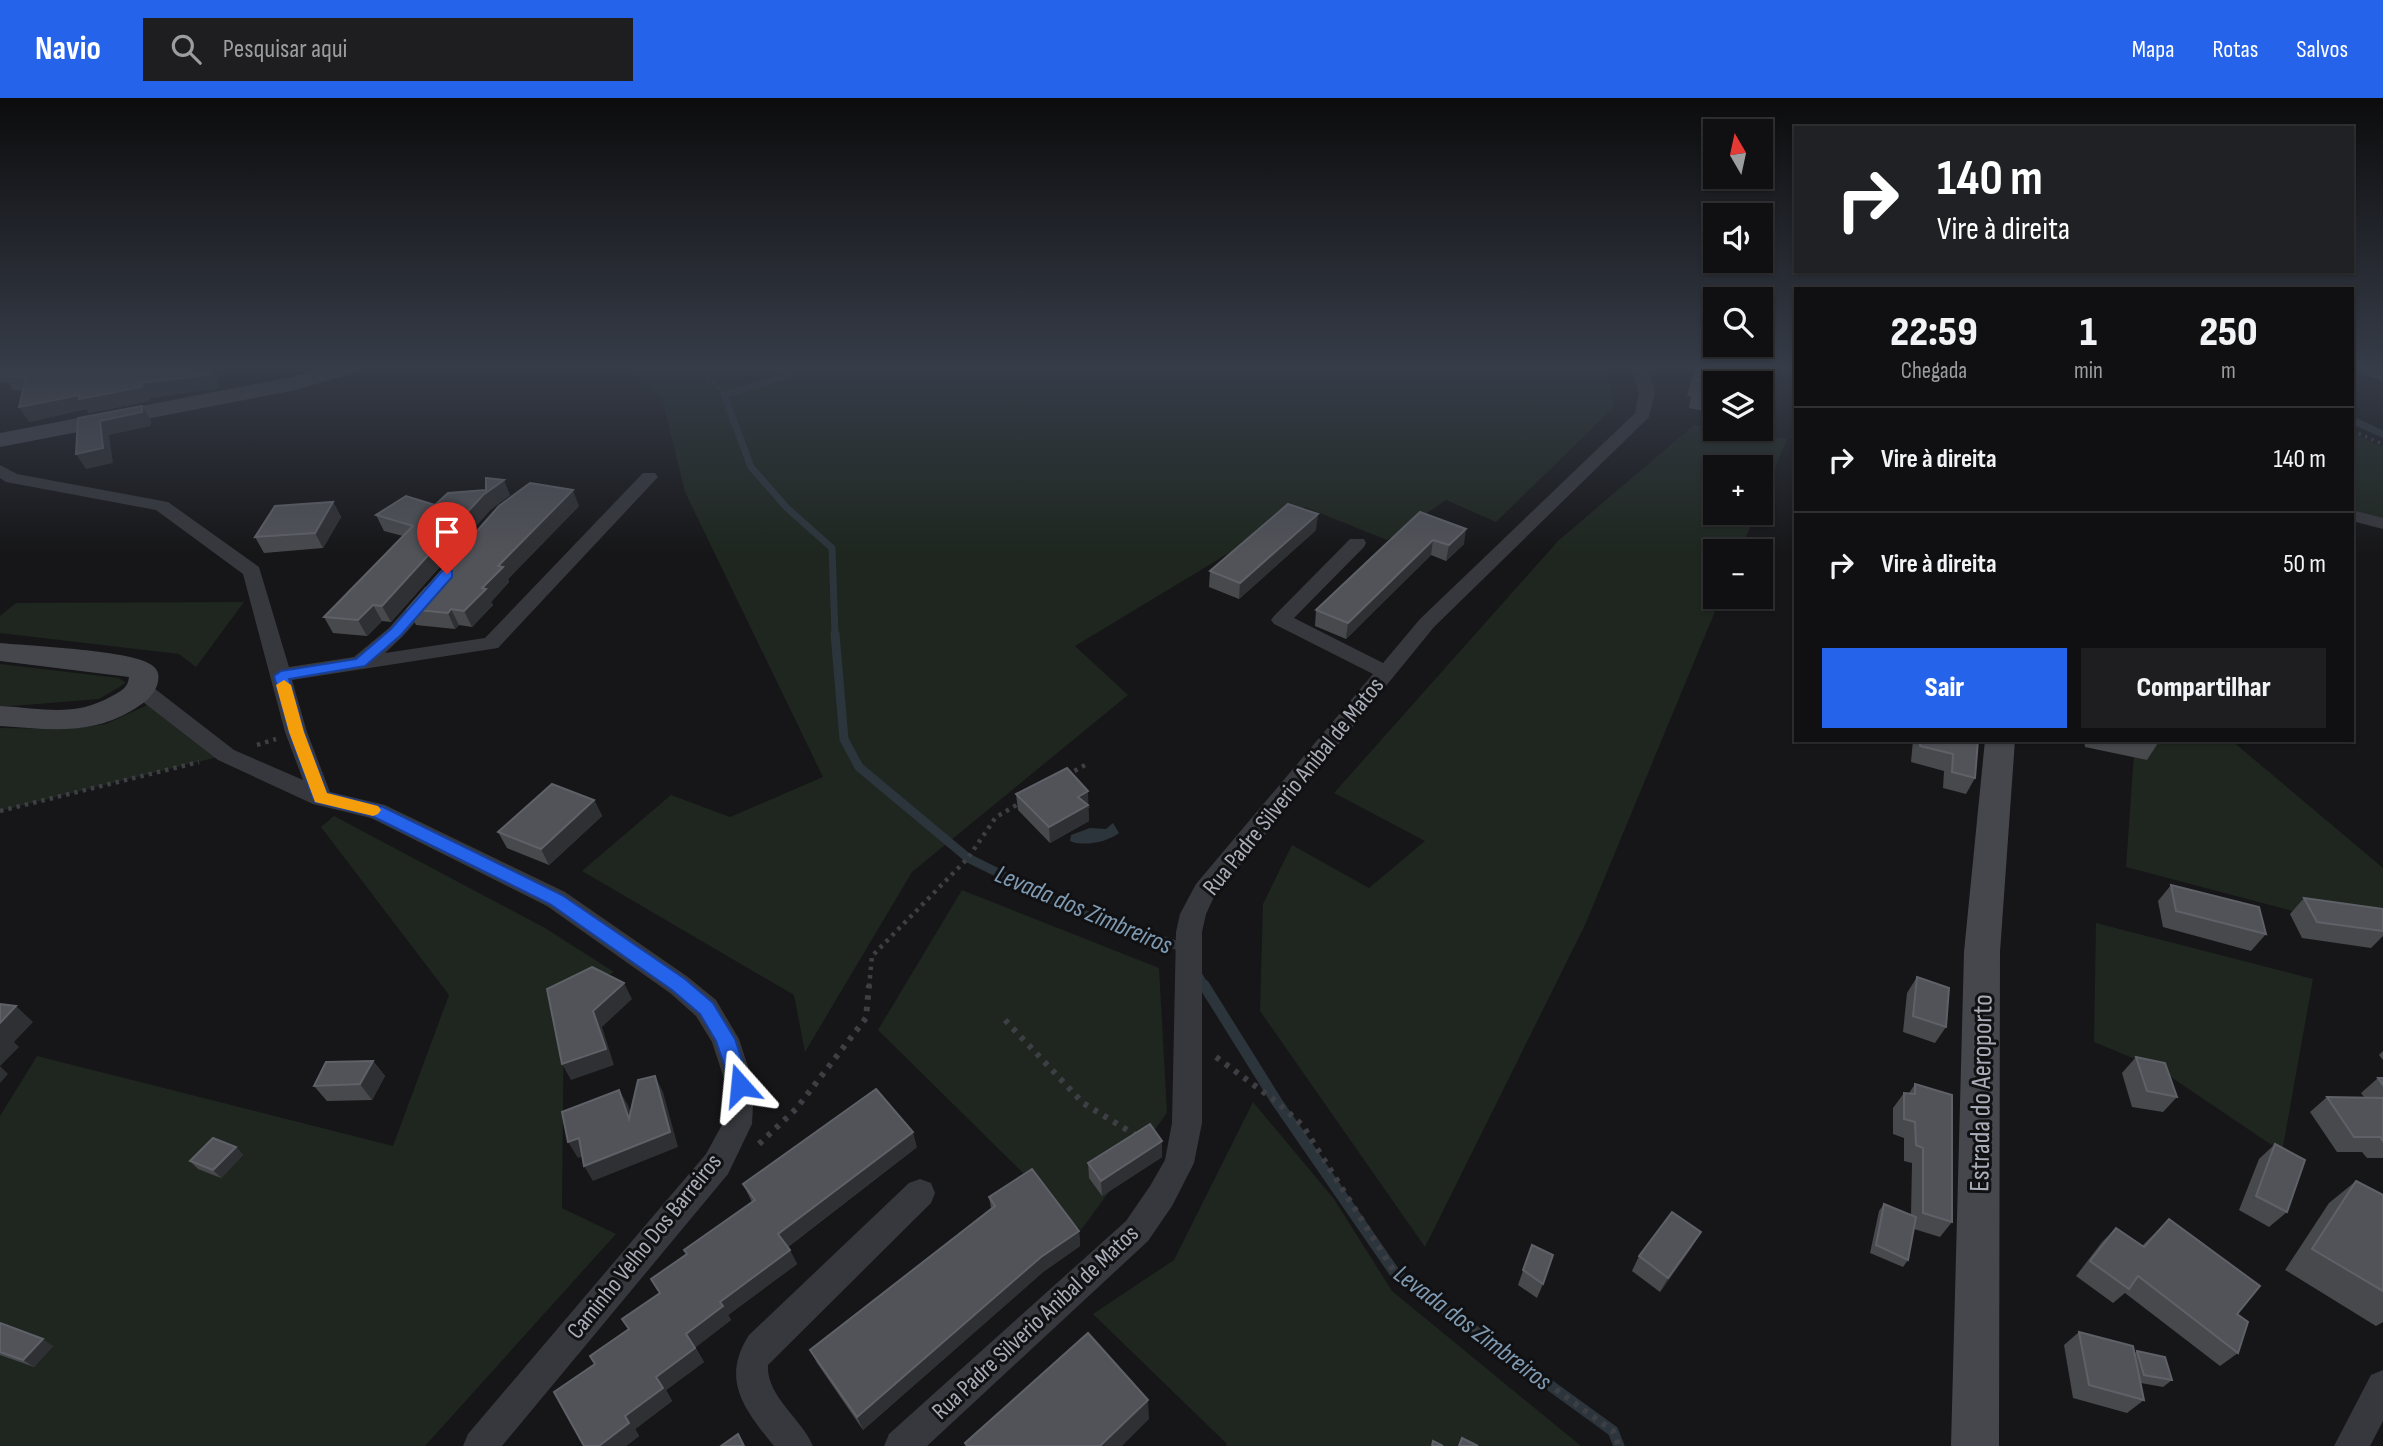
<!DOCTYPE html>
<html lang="pt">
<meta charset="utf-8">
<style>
body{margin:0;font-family:"Sofia Sans Condensed",sans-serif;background:#1e1e20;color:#f1f3f6;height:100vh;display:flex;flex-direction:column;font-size:26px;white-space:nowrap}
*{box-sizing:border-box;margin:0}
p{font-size:23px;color:#9c9d9f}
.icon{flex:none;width:38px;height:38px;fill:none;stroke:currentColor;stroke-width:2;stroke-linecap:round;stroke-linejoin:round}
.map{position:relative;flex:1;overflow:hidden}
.side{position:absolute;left:1794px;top:189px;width:560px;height:455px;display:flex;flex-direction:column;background:#101012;border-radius:0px;box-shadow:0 2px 5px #0004,0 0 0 2px #303032}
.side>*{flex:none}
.top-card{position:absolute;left:1794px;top:28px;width:560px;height:147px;border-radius:0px;box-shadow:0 2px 5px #0004,0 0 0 2px #303032;background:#202124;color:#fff;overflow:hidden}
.needle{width:46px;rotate:351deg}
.buttons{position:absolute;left:1703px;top:21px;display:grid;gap:14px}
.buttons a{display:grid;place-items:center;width:70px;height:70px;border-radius:0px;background:#101012;box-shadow:0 2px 5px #0004,0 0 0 2px #303032;font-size:35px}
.pin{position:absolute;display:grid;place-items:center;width:60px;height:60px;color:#fff;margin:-72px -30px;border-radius:50% 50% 50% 0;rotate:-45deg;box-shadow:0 0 7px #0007}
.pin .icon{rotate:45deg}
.me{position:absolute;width:77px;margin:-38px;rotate:342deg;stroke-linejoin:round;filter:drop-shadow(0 0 5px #0008)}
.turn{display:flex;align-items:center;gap:24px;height:147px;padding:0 28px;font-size:32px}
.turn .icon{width:91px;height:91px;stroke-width:2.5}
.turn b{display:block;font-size:49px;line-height:60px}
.eta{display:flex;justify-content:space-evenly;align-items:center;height:119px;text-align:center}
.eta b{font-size:42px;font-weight:800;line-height:49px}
.cta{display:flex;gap:14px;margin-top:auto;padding:14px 28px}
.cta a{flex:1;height:80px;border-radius:0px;background:#2563eb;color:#fff;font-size:28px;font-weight:800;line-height:80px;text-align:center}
.cta a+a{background:#1e1e20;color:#f1f3f6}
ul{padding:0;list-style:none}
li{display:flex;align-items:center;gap:21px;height:105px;padding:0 28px;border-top:2px solid #303032}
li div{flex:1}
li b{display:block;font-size:26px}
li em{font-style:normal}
header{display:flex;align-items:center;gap:42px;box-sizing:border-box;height:98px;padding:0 35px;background:#2563eb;color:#fff}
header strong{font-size:33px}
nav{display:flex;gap:38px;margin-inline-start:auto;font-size:24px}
.search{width:490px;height:63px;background:#1e1e20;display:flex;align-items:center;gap:18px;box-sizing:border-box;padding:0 24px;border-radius:0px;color:#9c9d9f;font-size:26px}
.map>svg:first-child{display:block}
.green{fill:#1e261f}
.water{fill:#2c353c}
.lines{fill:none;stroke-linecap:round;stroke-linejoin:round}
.stream-far2{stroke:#2c353c;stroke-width:7}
.stream-far1{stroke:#2c353c;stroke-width:9}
.stream{stroke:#2c353c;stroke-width:11}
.path-far2{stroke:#3d3f44;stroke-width:3.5;stroke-dasharray:2.5 4.5;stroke-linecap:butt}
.path-far1{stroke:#3d3f44;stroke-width:4.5;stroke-dasharray:3.5 5;stroke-linecap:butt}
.path{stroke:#3d3f44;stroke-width:6;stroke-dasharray:4.5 7;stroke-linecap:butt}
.street{fill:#37383d;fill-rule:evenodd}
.secondary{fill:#45474d;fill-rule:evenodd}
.wall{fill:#47494d}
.shaded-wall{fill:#2f3033}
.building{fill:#525359;stroke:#5f6168;stroke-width:2}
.route{fill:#2563eb;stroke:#184099;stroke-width:2}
.slow{fill:#f59e0b}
.labels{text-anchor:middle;stroke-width:6;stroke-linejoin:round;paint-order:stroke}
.street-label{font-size:24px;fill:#a8adb8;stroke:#111113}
.water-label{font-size:26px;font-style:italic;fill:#7f9bb3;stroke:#111113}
.near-street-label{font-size:28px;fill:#a8adb8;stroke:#111113}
</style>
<header>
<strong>Navio</strong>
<div class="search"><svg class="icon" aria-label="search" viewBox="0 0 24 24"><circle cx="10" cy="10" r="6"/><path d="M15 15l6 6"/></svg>Pesquisar aqui</div>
<nav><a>Mapa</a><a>Rotas</a><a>Salvos</a></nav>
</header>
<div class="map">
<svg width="2383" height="1348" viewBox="0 0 2383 1348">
<rect width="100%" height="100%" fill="#161618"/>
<g class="green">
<path d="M623 268H1606L1614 309 1496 424 1446 402 1387 442 1305 409 1075 548 1128 597 912 774 805 954 794 897 582 773 671 697 730 719 823 679 685 394 662 300Z"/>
<path d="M1694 327 1787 341 1761 404 1760 369H1715V415H1756L1740 453H1715V499H1721L1585 827 1425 1149 1260 913 1263 806 1292 747 1369 790 1425 743 1334 695 1559 442Z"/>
<path d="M2352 336 2383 349V422L2352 412Z"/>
<path d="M244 504 196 569 179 556 0 535V518L16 505Z"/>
<path d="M0 566 119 580 126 585 99 601 0 609Z"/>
<path d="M156 603 226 657 0 713V630L70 631 106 626Z"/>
<path d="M2135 642H2231L2383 770V837L2126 769Z"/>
<path d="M334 718 545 830 614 874 564 901 562 1110 616 1136 425 1348H0V1018L37 958 393 1048 449 897 321 729Z"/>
<path d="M962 792 1159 870 1167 1015 1081 1132 878 932Z"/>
<path d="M2096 825 2313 881 2282 1054 2159 971 2094 944Z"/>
<path d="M1253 1004 1334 1101 1392 1193 1581 1348H1226L1227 1346 1093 1216 1174 1162Z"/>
</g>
<path class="water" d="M1113 725 1119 735C1108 744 1083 749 1070 743L1071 737 1090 730 1106 731Z"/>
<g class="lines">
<g class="stream-far2">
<path d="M768 268 791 276 724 297 751 369 787 410 832 450 835 537"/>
<path d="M2352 322 2383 336"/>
</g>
<g class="stream-far1">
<path d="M835 536 844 641 859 669 968 760 1077 814 1179 848 1183 853"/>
<path d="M1196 874 1205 889"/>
</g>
<path class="stream" d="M1204 887 1277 1004 1395 1175 1613 1333 1619 1348"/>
<g class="path-far2">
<path d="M699 268 724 297"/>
<path d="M2352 333 2383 346"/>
</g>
<g class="path-far1">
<path d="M257 647 276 641"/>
<path d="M1067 677 1087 666"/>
<path d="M0 713 199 664"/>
<path d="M869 889 872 858 968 760 996 719 1020 705"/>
</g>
<g class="path">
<path d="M1005 922 1083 1005 1137 1038"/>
<path d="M1216 959 1277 1004 1303 1028 1395 1175 1613 1333 1619 1348"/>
<path d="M759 1046 796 1011 866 920 869 887"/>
</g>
<g class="street">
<path d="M1631 268H1647L1655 295 1649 319 1434 529 1214 799 1206 816 1202 834V1025L1194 1065 1172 1108 1148 1143 927 1348H884L889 1336 1126 1123 1150 1088 1165 1062 1172 1025 1176 834 1180 816 1196 786 1373 576 1274 526 1271 522 1274 518 1350 441H1364L1366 445 1364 449 1294 520 1383 565 1420 521 1635 315 1639 295Z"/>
<path d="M0 367 17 376 168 404 259 469 289 569 354 559 389 530 425 489 432 487 442 493 439 497 403 538 385 555 485 540 643 375H655L658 379 498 550 292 582 307 634 330 694 385 707 565 794 688 879 716 902 739 941 754 987 752 1026 728 1076 502 1348H463L468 1336 706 1056 723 1025 726 987 712 944 696 918 670 895 547 808 371 720 313 706 218 662 134 597 131 592 134 587H150L234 652 303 682 285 634 243 476 156 412 6 384 0 380Z"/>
<path d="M2352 412 2383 420V431L2352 423Z"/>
<path d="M920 1081 931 1085 935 1095 931 1105 768 1267C766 1298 802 1321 813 1348H774C745 1312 720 1282 749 1237L909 1085Z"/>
<path d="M2383 1272V1323L2370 1348H2334L2371 1277Z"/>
</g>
<g class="secondary">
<path d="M328 268H362L359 273 296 292 0 349V335L292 279Z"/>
<path d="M0 545C29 548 135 552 153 568 161 574 159 584 155 592 149 602 141 607 131 613 88 638 47 631 0 628V608C43 610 73 620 112 598 121 593 128 590 129 579L0 563Z"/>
<path d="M1985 642H2015L2000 854 1999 1348H1951L1964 854Z"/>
</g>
</g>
<g class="wall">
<path d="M1695 268H1764L1760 285H1715V315L1689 310 1691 299 1687 298Z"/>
<path d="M2368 268H2383V283L2363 276Z"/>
<path d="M0 271 218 273 219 290 150 300V303L89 315 86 311 29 324 23 293 13 292 9 285 0 284Z"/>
<path d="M510 397 490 412 391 524 382 523 367 538 333 535 324 519 403 438 384 433 376 417 435 407Z"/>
<path d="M333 404 341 419 323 450 264 455 255 439Z"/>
<path d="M579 408 508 481 509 484 491 504 493 507 472 529 459 527 455 531 416 527 408 511Z"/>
<path d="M1420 414 1464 446 1446 463 1431 457 1346 541 1315 528 1316 512Z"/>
<path d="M1316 432 1239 501 1209 489 1210 473Z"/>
<path d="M1913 642H1978L1975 680 1966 696 1943 690 1944 673 1911 664Z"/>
<path d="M2084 642H2157L2158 645 2147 662 2085 649Z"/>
<path d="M1016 696 1090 709 1088 710 1089 723 1050 745 1018 712Z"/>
<path d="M594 702 602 718 549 767 507 750 498 734Z"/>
<path d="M2171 787 2266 836 2251 853 2163 829 2158 803Z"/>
<path d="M2304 800 2383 811V838L2371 850 2302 840 2290 816Z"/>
<path d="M1917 879 1946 929 1935 945 1903 934 1907 895Z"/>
<path d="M2383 953V962L2379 957Z"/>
<path d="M2136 959 2177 999 2163 1014 2132 1009 2122 975Z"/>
<path d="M373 963 385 978 372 1002 327 1003 314 988Z"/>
<path d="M2378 980H2383V1060H2367L2362 1054H2337L2310 1014 2327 999H2364L2361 995Z"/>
<path d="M1915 986 1952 1124 1940 1139 1914 1131 1908 1162 1903 1169 1870 1155 1879 1113 1884 1106 1911 1117 1912 1065 1904 1063V1040L1893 1036V1010L1904 995H1909Z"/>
<path d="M1162 1043V1059L1102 1098 1089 1080 1088 1065Z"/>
<path d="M2275 1046 2287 1114 2269 1129 2239 1112 2259 1061Z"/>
<path d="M236 1049 243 1057 221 1080 198 1071 190 1063Z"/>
<path d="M917 1049 788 1149 797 1166 728 1217 731 1222 695 1249 704 1264 666 1292 672 1303 635 1331 639 1338 626 1348H584L595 1266 629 1231 660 1195 687 1156 752 1104 743 1086Z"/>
<path d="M2356 1083 2383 1097V1224L2376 1228 2285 1172 2329 1105Z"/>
<path d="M989 1099 1079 1133 1080 1148 1043 1174 863 1332 817 1265 810 1252 991 1110Z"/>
<path d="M2169 1121 2237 1216 2238 1255 2220 1268 2125 1195 2113 1205 2076 1178 2102 1144 2116 1130 2142 1148Z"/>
<path d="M1532 1147 1543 1186 1537 1200 1518 1187Z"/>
<path d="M1692 1149 1660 1194 1632 1173 1639 1158Z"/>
<path d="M0 1225 53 1248 34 1269 0 1257Z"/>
<path d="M2079 1234 2135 1255 2137 1253 2172 1282 2163 1289 2141 1285 2144 1302 2127 1315 2073 1300 2064 1247Z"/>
</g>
<g class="shaded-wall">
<path d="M211 268H215L218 273 219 290 150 300V303L89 315 86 311 29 324 19 309 80 297 142 285Z"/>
<path d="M142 308 151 323V328L109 337 113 365 86 371 76 356 100 323Z"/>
<path d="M504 382 510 397 490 412 391 524 382 508 483 397Z"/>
<path d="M573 392 579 408 508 481 509 484 491 504 493 507 472 529 464 513 498 468Z"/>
<path d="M333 404 341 419 323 450 315 435Z"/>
<path d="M1318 416 1316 432 1239 501 1240 485Z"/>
<path d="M1466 431 1464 446 1446 463 1449 447Z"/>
<path d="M1433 442 1431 457 1346 541 1348 525Z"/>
<path d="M373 507 382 523 367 538 358 522Z"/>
<path d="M451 511 459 527 455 531 448 515Z"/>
<path d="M1088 693 1089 723 1050 745 1049 729 1078 699Z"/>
<path d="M594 702 602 718 549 767 541 751Z"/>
<path d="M624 885 632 901 602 929 614 967 571 982 562 966 593 913Z"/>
<path d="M16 908 33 924 14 944 19 949 0 968 8 976 0 985V925Z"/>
<path d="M373 963 385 978 372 1002 360 986Z"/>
<path d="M655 978 663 994 678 1049 593 1083 584 1068 670 1034Z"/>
<path d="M619 992 628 1007 638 1036 629 1021Z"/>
<path d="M913 1034 917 1049 785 1151 778 1136Z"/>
<path d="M579 1040 588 1056 578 1060 568 1044Z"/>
<path d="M1162 1043V1059L1102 1098 1101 1083Z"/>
<path d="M236 1049 243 1057 221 1080 213 1072Z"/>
<path d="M1079 1133 1080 1148 1043 1174 863 1332 857 1319 1041 1159Z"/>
<path d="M1701 1134 1692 1149 1660 1194 1668 1180Z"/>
<path d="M790 1152 797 1166 728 1217 731 1222 695 1250 686 1236 720 1204Z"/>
<path d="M43 1241 53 1248 34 1269 23 1262Z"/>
<path d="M695 1250 704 1264 666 1292 672 1303 635 1331 639 1338 626 1348H599L656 1279Z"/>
<path d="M1148 1302 1149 1321 1122 1348H1100Z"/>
</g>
<g class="building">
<path d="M0 268H211V276L142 285V289L79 301 80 297 19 309 26 279 4 278 13 272 0 271Z"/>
<path d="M1696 268H1764L1760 291V285H1718L1697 282 1700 270H1695Z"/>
<path d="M142 308V314L100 323 103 350 76 356 78 320Z"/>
<path d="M486 380 504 382 483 397 382 508 373 507 358 522 324 519 413 428 376 417 406 398 435 407 448 395 486 392Z"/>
<path d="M530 385 573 392 498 468 503 469 482 490 486 491 464 513 451 511 448 515 408 511 499 408Z"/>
<path d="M333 404 315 435 255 439 275 408Z"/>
<path d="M1288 406 1318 416 1240 485 1210 473Z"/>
<path d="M1420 414 1466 431 1449 447 1433 442 1348 525 1316 512Z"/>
<path d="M1920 642H1978L1975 680 1952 674 1953 656 1920 648Z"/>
<path d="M2144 642H2157L2158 645Z"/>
<path d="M1067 670 1088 693 1078 699 1088 707 1049 729 1016 696Z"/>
<path d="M552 686 594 702 541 751 498 734Z"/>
<path d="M2171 787 2259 809 2266 836 2176 813Z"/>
<path d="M2304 800 2383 811V833L2317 824Z"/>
<path d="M592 869 624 885 593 913 606 951 562 966 547 891Z"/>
<path d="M1917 879 1949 890 1946 929 1913 918Z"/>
<path d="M0 906 16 908 0 925Z"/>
<path d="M2136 959 2165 965 2177 999 2147 993Z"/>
<path d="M373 963 360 986 314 988 326 964Z"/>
<path d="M655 978 670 1034 584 1068 579 1040 568 1044 562 1014 619 992 629 1021 638 982Z"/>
<path d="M2378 980H2383V987Z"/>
<path d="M1915 986 1952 997V1124L1923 1115V1050L1916 1047 1915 1024 1904 1021V995L1915 996Z"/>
<path d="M876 991 913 1034 778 1136 790 1152 720 1204 723 1208 686 1236 695 1250 656 1279 663 1290 625 1318 629 1325 599 1348H584L554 1294 595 1266 590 1258 629 1231 622 1221 660 1195 651 1181 687 1156 684 1152 755 1102 743 1086Z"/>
<path d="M2327 999 2383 1000V1043L2380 1039H2354Z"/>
<path d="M1150 1026 1162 1043 1101 1083 1088 1065Z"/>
<path d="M213 1040 236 1049 213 1072 190 1063Z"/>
<path d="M2275 1046 2305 1062 2287 1114 2256 1098Z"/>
<path d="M1032 1071 1079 1133 1041 1159 857 1319 810 1252 995 1108 989 1099Z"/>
<path d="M2356 1083 2383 1097V1193L2312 1151Z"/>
<path d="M1884 1106 1916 1119 1908 1162 1876 1147Z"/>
<path d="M1672 1114 1701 1134 1668 1180 1639 1158Z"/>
<path d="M2169 1121 2260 1188 2237 1216 2248 1224 2238 1255 2138 1178 2129 1191 2090 1163 2116 1130 2144 1149Z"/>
<path d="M1532 1147 1553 1157 1543 1186 1523 1172Z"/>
<path d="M0 1225 43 1241 23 1262 0 1254Z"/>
<path d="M2079 1234 2133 1248 2144 1302 2089 1287Z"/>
<path d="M1088 1235 1148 1302 1100 1348H967L965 1345Z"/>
<path d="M2137 1253 2165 1259 2172 1282 2144 1277Z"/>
<path d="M738 1336 744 1348H721Z"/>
<path d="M1462 1340 1478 1348H1459Z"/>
<path d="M1433 1343 1443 1348H1432Z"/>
</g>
<linearGradient id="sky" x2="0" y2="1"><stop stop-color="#0c0c0d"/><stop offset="0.59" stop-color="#363c48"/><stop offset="1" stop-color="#363c48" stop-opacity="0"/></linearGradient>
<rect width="2383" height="457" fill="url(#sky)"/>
<path class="route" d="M447 472 452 473V479L401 537 365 568 289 581 304 634 327 695 383 709 562 797 685 881 713 905 735 941 750 987 747 993 740 995 733 993 716 943 700 916 672 892 550 806 372 718 315 704 313 700 289 634 274 578 281 573 356 561 391 531 442 473Z"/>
<path class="slow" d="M284 582 291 587 304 634 327 695 378 708 381 712 378 716 373 718 315 704 289 634 276 587Z"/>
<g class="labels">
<g class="street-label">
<text transform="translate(1293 688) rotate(-51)" y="8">Rua Padre Silverio Anibal de Matos</text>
<text transform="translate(644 1148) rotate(-51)" y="8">Caminho Velho Dos Barreiros</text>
<text transform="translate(1035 1224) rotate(-43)" y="8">Rua Padre Silverio Anibal de Matos</text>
</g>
<g class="water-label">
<text transform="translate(1084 811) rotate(23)" y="9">Levada dos Zimbreiros</text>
<text transform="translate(1473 1229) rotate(37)" y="9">Levada dos Zimbreiros</text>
</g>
<g class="near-street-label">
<text transform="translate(1980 995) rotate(-89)" y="10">Estrada do Aeroporto</text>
</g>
</g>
</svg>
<div class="buttons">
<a><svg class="needle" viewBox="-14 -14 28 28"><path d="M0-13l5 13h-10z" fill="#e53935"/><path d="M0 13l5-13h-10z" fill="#9c9d9f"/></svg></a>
<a><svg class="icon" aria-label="sound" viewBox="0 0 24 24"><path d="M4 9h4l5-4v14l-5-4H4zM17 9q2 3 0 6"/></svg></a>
<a><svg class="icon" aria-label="search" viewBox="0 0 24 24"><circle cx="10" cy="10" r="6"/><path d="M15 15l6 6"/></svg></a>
<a><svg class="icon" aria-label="layers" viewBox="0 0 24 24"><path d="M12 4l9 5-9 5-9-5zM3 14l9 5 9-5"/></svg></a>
<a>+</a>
<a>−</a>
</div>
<div class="pin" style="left:447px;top:476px;background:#d93025"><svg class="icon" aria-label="arrive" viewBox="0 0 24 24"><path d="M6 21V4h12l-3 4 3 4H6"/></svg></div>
<svg class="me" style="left:740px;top:987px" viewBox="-20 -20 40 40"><path d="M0-17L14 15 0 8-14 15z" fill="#2563eb" stroke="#fff" stroke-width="4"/></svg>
<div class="top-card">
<div class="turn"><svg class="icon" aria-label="right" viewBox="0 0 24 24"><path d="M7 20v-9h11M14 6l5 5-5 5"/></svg><div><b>140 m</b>Vire à direita</div></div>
</div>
<section class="side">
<div class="eta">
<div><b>22:59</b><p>Chegada</p></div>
<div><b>1</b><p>min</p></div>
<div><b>250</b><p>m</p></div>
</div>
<ul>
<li><svg class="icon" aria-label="right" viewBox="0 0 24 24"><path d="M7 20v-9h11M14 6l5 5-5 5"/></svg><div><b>Vire à direita</b></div><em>140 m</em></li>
<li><svg class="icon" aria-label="right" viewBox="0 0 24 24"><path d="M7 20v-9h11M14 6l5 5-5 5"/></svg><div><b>Vire à direita</b></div><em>50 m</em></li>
</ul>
<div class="cta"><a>Sair</a><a>Compartilhar</a></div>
</section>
</div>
